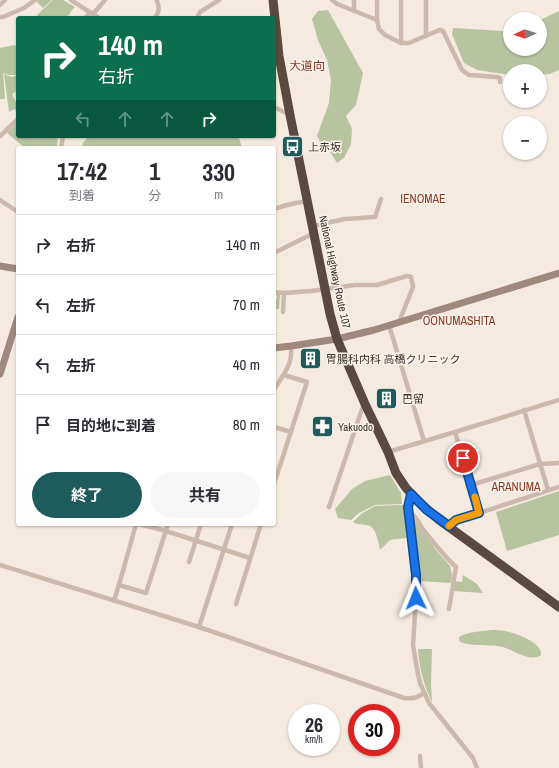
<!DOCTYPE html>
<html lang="ja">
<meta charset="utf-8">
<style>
body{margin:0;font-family:"Archivo Narrow","Noto Sans JP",sans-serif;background:#f7f7f7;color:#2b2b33;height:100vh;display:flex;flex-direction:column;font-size:15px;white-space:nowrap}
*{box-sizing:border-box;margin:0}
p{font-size:13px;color:#7c7c81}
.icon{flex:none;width:22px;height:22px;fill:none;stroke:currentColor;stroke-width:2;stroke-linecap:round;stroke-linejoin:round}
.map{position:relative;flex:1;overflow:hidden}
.panel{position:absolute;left:16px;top:146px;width:260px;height:380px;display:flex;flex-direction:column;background:#fff;border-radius:4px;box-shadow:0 1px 3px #0004}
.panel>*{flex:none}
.hud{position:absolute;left:16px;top:16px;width:260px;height:122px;border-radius:4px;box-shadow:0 1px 3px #0004;background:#0b6e4f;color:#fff;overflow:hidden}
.needle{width:26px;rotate:267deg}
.controls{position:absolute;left:503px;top:12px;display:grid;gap:8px}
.controls a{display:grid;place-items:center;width:44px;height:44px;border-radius:50%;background:#fff;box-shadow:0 1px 3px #0004;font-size:20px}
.speed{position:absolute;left:288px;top:704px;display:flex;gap:8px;font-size:20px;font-weight:700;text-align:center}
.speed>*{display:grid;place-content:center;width:52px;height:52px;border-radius:50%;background:#fff;box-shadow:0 1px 3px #0004;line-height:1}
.speed small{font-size:10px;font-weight:400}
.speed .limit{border:6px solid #d22;background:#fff;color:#111}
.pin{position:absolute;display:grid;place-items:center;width:34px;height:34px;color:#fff;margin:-17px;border:2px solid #fff;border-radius:50%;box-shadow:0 1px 4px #0007}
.me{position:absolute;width:44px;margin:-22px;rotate:358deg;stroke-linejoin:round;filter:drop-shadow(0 0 3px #0008)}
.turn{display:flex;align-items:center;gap:14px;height:84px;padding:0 16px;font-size:18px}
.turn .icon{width:52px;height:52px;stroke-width:2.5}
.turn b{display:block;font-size:28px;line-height:34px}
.lanes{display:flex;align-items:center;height:38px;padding:0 16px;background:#0003;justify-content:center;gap:20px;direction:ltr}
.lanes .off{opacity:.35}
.eta{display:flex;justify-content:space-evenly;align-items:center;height:68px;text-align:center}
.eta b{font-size:24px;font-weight:700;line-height:28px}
.primary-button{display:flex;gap:8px;margin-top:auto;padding:8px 16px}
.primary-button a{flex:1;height:46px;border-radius:24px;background:#1e5b5d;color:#fff;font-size:16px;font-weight:700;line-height:46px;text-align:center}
.primary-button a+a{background:#f7f7f7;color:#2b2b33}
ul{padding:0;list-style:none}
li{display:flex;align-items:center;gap:12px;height:60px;padding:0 16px;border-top:1px solid #e1e1e2}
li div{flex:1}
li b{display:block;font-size:15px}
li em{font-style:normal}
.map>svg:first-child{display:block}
.green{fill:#b8c49f}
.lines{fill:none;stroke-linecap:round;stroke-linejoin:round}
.street{stroke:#cdb9ab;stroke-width:4.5}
.secondary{stroke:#a0887c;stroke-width:7}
.highway{stroke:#5b4841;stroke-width:9}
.route-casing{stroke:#114b97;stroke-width:10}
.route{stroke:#1a73e8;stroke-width:7}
.slow{stroke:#f59e0b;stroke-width:7}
.labels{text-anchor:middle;stroke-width:3;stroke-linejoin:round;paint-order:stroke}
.poi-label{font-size:11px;fill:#3a2f2a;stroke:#fbf4ed;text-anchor:start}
.street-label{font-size:11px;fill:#3a2f2a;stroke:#fbf4ed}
.neighbourhood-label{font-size:12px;fill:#8b3721;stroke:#fbf4ed}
</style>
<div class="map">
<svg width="559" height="768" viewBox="0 0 559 768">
<rect width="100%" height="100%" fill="#f4eae0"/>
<g class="green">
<path d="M38 0H52L43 8 36 1Z"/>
<path d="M53 0H63L75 7 70 12 71 13 65 18H40L37 15Z"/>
<path d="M328 10 363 73 356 105 346 116 352 129 351 144 344 158 337 163 327 147 320 142 317 136 329 103 331 80 327 60 318 40 312 19 318 11Z"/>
<path d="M559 11V70L549 74 540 75V71H510V75L477 70 464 63 452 34 453 28 504 31 510 30V49H540V20Z"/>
<path d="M14 45 18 47V75H9L3 73 5 99H0V48Z"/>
<path d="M4 74 11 77 16 76 18 90 12 94 18 106V115L15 109 9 112Z"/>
<path d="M18 122V136H58L57 148H25L7 133Z"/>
<path d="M89 136H238L240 141 242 148H82L83 143Z"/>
<path d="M277 294H280L279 309H274V299H277Z"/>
<path d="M390 475 401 493 402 504 375 505 359 513 351 520 338 518 335 509 352 489 365 481Z"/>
<path d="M559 491V535L507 551 496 512Z"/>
<path d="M403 505 404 507 407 536 406 538 390 540 381 549H380C378 541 376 525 366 525 361 524 357 525 353 522L361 514 375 506Z"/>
<path d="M411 515 429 539 435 549 450 566 452 575 451 583 419 581 416 548Z"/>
<path d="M463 575 477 584 483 593 453 591 455 581 462 582Z"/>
<path d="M496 630C508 630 543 641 541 655 529 663 514 650 503 647 492 644 466 647 459 641V637C467 632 486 630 496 630Z"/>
<path d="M418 649H432L431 686 432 702C424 685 419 668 418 649Z"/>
</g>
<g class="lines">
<g class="street">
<path d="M71 0 99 18"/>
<path d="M332 0 337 4 377 20 379 29 385 35 401 43H409L437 31 440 30 443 31 462 70 469 75 497 77 500 78V82"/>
<path d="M354 0V10"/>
<path d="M401 0V43"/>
<path d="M426 0V36"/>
<path d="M0 5 5 0"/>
<path d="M93 14 105 0"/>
<path d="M0 17H3L24 8 35 0"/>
<path d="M85 18 90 13"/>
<path d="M155 18C159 12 160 8 157 1"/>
<path d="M197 18 200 12 219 0"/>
<path d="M377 20V0"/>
<path d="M274 107 290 115"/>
<path d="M0 136 18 119"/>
<path d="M61 148 63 136"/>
<path d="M0 200 18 212"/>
<path d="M274 209 287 205 296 203 308 201"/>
<path d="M312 226 345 219 375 217 381 199"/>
<path d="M274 253 314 233"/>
<path d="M274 292 284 293 311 291 355 285H377L407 276 411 277 413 287 399 322"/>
<path d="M283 312 284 293"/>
<path d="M389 325 424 441"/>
<path d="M274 391 275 388C284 374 293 364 291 346"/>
<path d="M524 410 548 490"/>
<path d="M274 427 291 432"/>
<path d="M455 432 479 513 559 487"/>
<path d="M388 452 455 432 559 400"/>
<path d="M274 484 307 382 284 375"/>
<path d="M471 485 540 464 559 463"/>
<path d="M411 494 408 507 415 575 416 598 413 645 417 669 420 683 429 703 473 758 477 768"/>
<path d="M329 507 362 409 365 404"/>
<path d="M408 510C415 515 418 521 422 528 433 542 443 555 456 567L449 609"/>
<path d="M139 524 166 531 250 558"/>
<path d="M449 526 456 520 479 513"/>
<path d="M189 562 201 524"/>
<path d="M0 565 199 627 404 698C414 699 416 698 424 693"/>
<path d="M119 585 146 593 168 524"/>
<path d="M114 601 123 571 136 524"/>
<path d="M236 604 261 524"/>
<path d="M199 627 232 524"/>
<path d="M420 756 421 768"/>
</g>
<g class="secondary">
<path d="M0 266 18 269"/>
<path d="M274 348 291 346 337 339 374 330 559 273"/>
<path d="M0 374 18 317"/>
</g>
<path class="highway" d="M273 0 279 56 290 115 330 314 337 339 365 404 388 452 396 473 406 488 419 502 438 519 559 607"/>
</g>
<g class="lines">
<defs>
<path id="route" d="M416 598V575L408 507 411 494 427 510 449 526 456 520 479 513 463 458"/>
</defs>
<use href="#route" class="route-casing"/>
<use href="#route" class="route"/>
<path class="slow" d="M449 526 456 520 479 513 475 497"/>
</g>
<defs>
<symbol id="bus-square" viewBox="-11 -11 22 22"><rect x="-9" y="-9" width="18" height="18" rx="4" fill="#1e5b5d" stroke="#fbf4ed"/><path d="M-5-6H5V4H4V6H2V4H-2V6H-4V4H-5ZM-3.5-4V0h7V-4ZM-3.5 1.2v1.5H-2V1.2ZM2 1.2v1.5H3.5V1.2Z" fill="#fff"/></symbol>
<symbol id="building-square" viewBox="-11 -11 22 22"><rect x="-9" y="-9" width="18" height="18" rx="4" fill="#1e5b5d" stroke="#fbf4ed"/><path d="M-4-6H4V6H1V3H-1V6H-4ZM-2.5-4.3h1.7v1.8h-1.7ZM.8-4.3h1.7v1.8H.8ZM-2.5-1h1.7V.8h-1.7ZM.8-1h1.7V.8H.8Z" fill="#fff"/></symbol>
<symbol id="pharmacy-square" viewBox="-11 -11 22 22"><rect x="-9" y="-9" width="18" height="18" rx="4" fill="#1e5b5d" stroke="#fbf4ed"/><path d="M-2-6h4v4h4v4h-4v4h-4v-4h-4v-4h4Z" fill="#fff"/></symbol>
</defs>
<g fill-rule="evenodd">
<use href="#bus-square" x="280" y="134" width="25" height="25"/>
<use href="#building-square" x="298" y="346" width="25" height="25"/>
<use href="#building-square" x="374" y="386" width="25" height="25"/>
<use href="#pharmacy-square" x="310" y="414" width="25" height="25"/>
</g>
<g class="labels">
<g class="poi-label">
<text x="308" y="151">上赤坂</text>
<text x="326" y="363">胃腸科内科 高橋クリニック</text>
<text x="402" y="403">巴留</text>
<text x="338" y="431">Yakuodo</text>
</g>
<g class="street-label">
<text transform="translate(335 272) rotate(78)" y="4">National Highway Route 107</text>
</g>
<g class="neighbourhood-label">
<text x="307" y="70">大道向</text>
<text x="423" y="203">IENOMAE</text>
<text x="459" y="325">OONUMASHITA</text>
<text x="516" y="491">ARANUMA</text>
</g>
</g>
</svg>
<div class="controls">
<a><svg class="needle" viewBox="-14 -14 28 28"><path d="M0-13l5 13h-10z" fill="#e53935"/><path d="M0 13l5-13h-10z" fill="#7c7c81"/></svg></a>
<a>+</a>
<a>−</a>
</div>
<div class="speed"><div>26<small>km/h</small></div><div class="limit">30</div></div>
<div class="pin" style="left:463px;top:458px;background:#d93025"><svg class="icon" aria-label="arrive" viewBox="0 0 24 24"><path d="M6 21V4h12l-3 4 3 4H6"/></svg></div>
<svg class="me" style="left:416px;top:598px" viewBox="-20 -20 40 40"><path d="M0-17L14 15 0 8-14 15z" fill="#1a73e8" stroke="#fff" stroke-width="4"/></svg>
<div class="hud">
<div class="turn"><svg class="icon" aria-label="right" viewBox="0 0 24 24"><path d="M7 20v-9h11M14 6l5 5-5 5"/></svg><div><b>140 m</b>右折</div></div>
<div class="lanes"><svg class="icon off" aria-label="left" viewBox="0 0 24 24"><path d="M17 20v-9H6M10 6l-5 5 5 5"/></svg><svg class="icon off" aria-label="ahead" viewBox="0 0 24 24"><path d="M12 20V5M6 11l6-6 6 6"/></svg><svg class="icon off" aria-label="ahead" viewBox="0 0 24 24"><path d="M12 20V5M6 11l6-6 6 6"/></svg><svg class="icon" aria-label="right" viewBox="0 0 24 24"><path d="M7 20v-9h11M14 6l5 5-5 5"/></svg></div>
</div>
<section class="panel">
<div class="eta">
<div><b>17:42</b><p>到着</p></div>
<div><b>1</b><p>分</p></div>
<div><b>330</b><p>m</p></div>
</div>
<ul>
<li><svg class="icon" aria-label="right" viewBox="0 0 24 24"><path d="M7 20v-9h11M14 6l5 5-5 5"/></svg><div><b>右折</b></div><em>140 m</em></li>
<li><svg class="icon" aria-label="left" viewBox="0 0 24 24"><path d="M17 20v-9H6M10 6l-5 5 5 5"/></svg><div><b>左折</b></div><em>70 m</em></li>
<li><svg class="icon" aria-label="left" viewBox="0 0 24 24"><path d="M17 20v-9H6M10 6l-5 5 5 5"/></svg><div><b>左折</b></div><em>40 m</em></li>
<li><svg class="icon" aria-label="arrive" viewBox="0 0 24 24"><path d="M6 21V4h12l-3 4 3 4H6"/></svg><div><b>目的地に到着</b></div><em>80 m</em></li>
</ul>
<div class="primary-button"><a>終了</a><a>共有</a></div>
</section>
</div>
